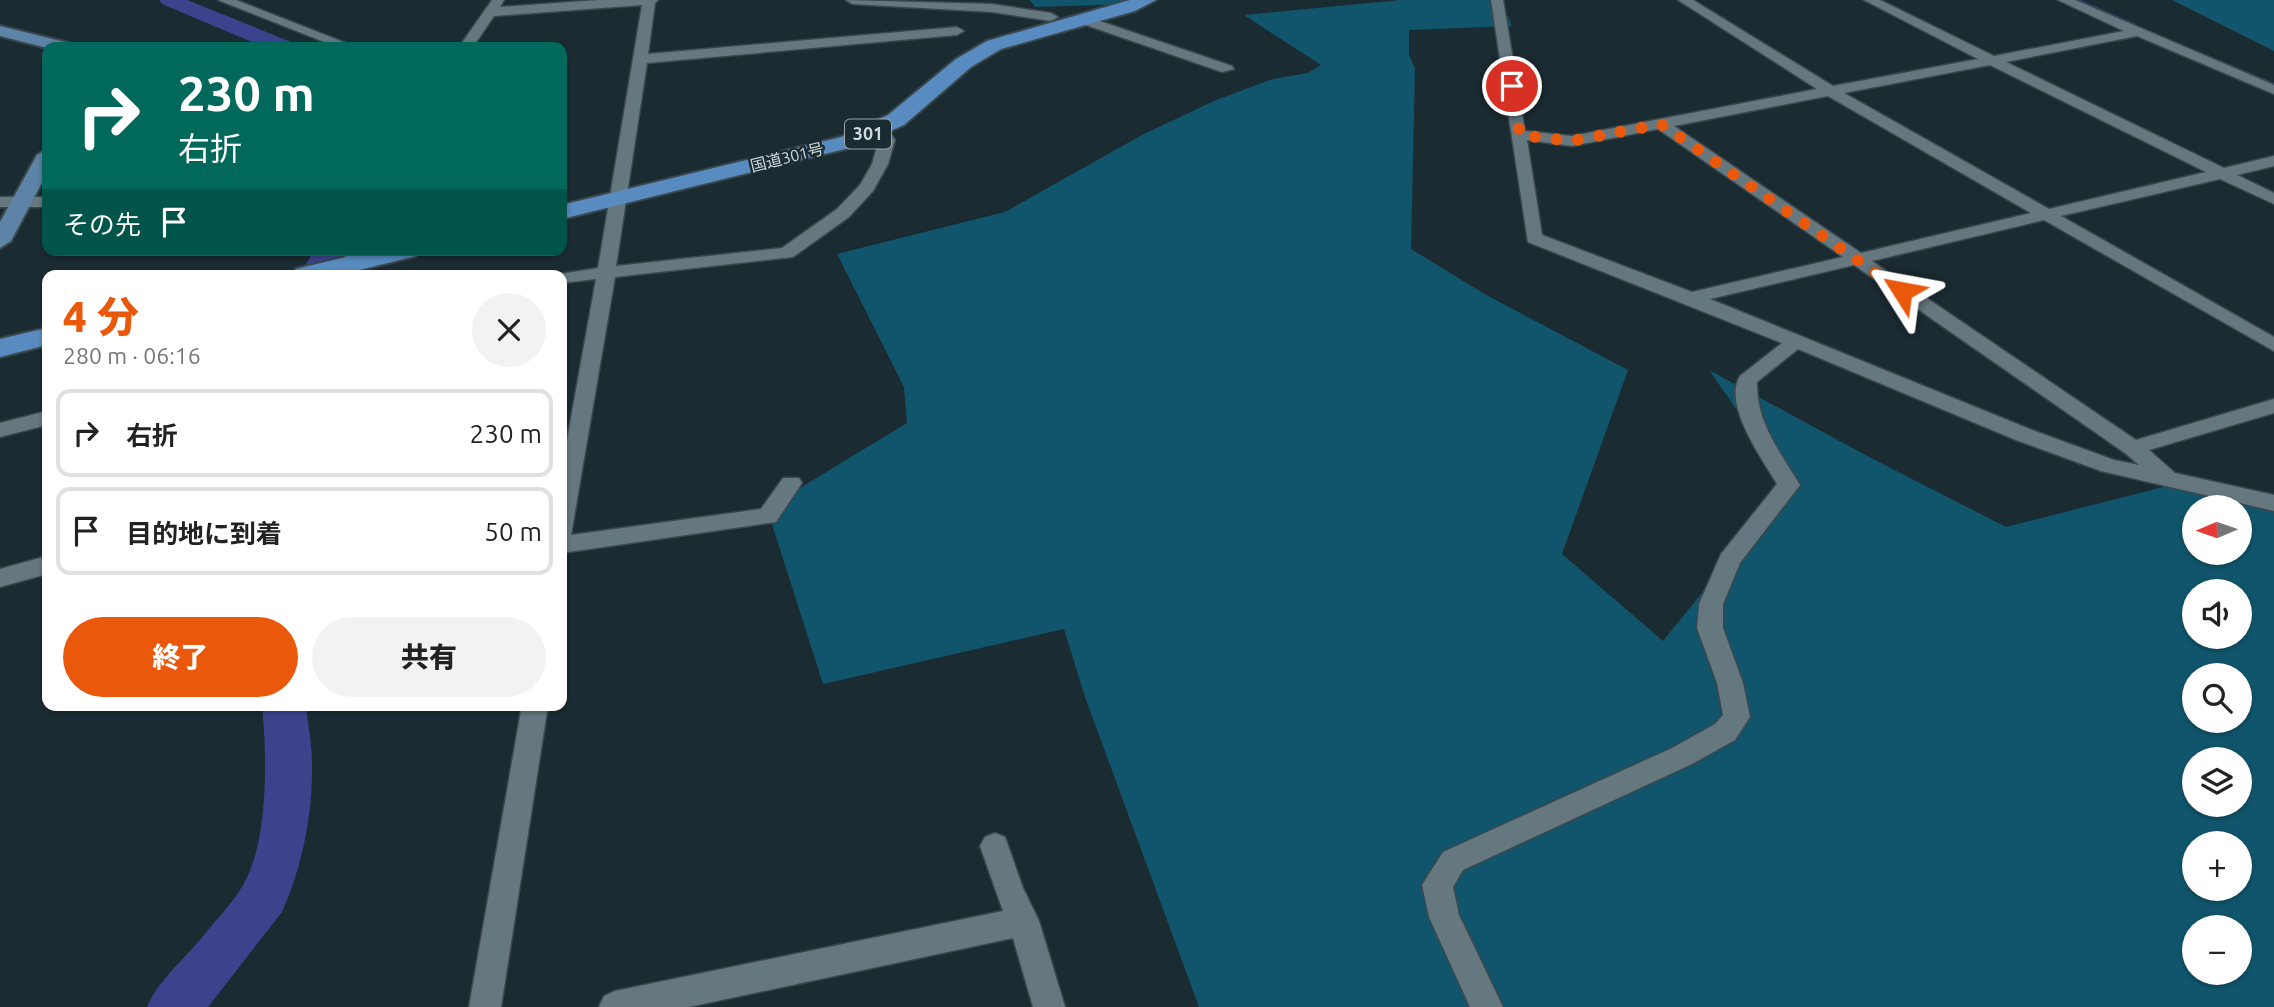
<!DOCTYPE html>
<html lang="ja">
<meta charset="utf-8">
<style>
body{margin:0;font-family:Ubuntu,"Noto Sans JP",sans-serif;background:#f2f2f2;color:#222;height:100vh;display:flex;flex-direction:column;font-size:26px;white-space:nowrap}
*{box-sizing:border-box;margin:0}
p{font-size:23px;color:#767676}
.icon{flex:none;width:38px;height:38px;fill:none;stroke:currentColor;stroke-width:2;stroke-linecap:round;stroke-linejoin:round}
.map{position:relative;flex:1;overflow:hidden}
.details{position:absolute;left:42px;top:270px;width:525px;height:441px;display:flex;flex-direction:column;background:#fff;border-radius:14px;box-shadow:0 2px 5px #0004}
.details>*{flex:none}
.hud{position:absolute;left:42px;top:42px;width:525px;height:214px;border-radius:14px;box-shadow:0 2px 5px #0004;background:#00695c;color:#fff;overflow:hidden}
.needle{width:46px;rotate:268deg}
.controls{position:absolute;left:2182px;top:495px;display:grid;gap:14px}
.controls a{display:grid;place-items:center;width:70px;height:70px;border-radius:50%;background:#fff;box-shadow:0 2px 5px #0004;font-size:35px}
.pin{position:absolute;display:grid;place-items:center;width:60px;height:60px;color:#fff;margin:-30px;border:4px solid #fff;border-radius:50%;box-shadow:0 2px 7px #0007}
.me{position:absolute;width:77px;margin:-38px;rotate:304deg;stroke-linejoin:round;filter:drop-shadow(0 0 5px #0008)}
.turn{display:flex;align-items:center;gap:24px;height:147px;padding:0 21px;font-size:32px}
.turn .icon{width:91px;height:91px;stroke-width:2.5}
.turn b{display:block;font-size:49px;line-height:60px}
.then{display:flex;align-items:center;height:66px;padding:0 21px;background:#0003;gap:14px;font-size:26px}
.round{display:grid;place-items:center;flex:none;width:74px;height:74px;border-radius:37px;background:#f2f2f2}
.headline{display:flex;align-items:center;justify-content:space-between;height:119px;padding:0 21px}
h1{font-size:42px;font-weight:800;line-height:52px;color:#ea580c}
.cta{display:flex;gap:14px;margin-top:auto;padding:14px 21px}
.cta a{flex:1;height:80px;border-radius:42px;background:#ea580c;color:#fff;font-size:28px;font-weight:800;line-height:80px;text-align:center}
.cta a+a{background:#f2f2f2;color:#222}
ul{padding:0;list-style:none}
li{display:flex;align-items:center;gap:21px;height:88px;margin:0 14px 10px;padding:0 7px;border:4px solid #e0e0e0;border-radius:14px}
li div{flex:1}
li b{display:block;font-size:26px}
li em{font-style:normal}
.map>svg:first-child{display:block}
.green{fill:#11556c;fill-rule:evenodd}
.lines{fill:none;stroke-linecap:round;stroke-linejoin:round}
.stream{stroke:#3b438d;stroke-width:3.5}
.river{fill:#3b438d;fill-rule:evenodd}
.minor-casing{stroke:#3a474d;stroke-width:3}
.major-casing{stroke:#3a474d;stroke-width:4}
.highway-casing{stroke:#3a474d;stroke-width:4}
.minor{fill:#65777f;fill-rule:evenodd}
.major{fill:#5d83a6;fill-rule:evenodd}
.highway{fill:#588bc0;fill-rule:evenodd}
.route{stroke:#ea580c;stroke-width:12;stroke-dasharray:0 21.6}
.labels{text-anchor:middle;stroke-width:5;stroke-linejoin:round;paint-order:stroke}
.far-street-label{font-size:16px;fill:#d0dade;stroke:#1b2b32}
.shield{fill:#1b2b32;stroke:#9aa6aa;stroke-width:2}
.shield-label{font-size:18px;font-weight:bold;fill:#d0dade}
</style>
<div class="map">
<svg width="2274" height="1007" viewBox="0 0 2274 1007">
<rect width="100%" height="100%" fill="#1b2b32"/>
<g class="green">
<path d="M1030 0H1137L1130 4 1035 7Z"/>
<path d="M1401 0H1501L1512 26 1409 30V55L1415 68 1411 249 1488 296 1628 370 1562 554 1663 641 1789 485 1709 370 1867 456 2006 527 2183 482 2274 504V1007H1199L1085 697 1064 629 823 684 770 518 785 497 907 423 904 387 837 254 1005 212 1142 135 1216 100 1273 79 1308 73 1321 65 1244 15ZM2194 508H2240V553H2194ZM2194 592H2240V637H2194ZM2194 676H2240V721H2194ZM2194 760H2240V805H2194ZM2194 844H2240V889H2194ZM2194 928H2240V973H2194Z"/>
<path d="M2172 0H2274V51Z"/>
</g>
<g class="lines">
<g class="stream">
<path d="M2076 0 2134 25"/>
<path d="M2208 57 2274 85"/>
</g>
<g class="river">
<path d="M159 0H187L291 42 294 47H264L162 4Z"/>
<path d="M314 250H343L330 275H300Z"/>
<path d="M262 705H306C308 725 312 745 312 764 313 813 302 868 282 912L208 1007H147C159 979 184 960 203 936 216 920 233 903 243 885 269 841 267 755 262 705Z"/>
</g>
<defs>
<g id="minor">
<path d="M218 0H236L356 47H337Z"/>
<path d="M492 0H504L500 7 599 0H658L655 3 648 54 957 27 964 31 957 35 647 63 616 266 782 248 837 209 860 185 872 164 879 140 872 129 875 126H885L895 140 888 164 873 191 849 217 793 257 615 277 571 535 761 509 783 478H799L802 483 776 522 562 553V468L596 279 562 283V275H554L598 268 642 5 494 16 473 47H459Z"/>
<path d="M846 0 992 4 1051 13 1058 17 1051 21 992 12 852 4Z"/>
<path d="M1491 0H1503L1525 131 1572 136 1817 89 1678 0H1693L1833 86 1978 59 1864 0H1880L1994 56 2124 31 2058 0H2075L2274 85V94L2137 36 2006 62 2224 168 2274 156V166L2237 175 2274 193V204L2220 179 2061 216 2274 337V351L2044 220 1872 261 2136 440 2274 399V413L2149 450 2175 473 2274 495V511L2101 471 2016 440 1798 349 1757 382C1756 422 1780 452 1800 485L1740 563 1723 604V628L1743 683 1750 717 1735 740 1692 764 1463 870 1453 887 1459 915 1503 1007H1470L1429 917 1422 885 1443 852 1672 748 1715 724 1723 715 1717 683 1697 628 1699 604 1721 554 1777 484C1763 460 1722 404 1740 376L1782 343 1528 242ZM1990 65 2206 172 2049 209 1844 93ZM1828 96 2031 213 1861 253 1674 126ZM1658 129 1843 257 1692 292 1542 235 1527 140 1572 146ZM1854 265 2125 453 2139 465 2114 460 2032 430 1710 299Z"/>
<path d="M1085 16 1232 66 1234 69 1222 72 1080 23 1078 20Z"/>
<rect x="0" y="197" width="47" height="10"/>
<path d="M351 250H370L352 269H340L337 265Z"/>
<path d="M47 411V425L0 437V423Z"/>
<path d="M47 556V574L0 587V569Z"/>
<path d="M522 705H548L501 1007H469Z"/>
<path d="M995 833 1005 837 1023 888 1039 921 1065 1007H1033L1013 938 689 1007H599L604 996 615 991 1003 911 980 846 985 837Z"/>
</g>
<g id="major">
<path d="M0 26 69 43 72 47 47 48 0 36Z"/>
<path d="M47 149V173L11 241 0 248V222L37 155Z"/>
</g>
<g id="highway">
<path d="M1130 0H1156L1135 11 1001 49 971 67 904 125 857 146 562 219V205L841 137 888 115 956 59 987 41Z"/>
<path d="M374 250H420L416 256 339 275H292L296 269Z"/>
<path d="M47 328V345L0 357V339Z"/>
</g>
</defs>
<use href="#minor" class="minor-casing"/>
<use href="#major" class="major-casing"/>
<use href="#highway" class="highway-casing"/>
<use href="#minor" class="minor"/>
<use href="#major" class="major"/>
<use href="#highway" class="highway"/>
</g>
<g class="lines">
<path class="route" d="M1512 86 1520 135 1572 141 1661 124 1902 291"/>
</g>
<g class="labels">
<g class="far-street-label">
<text transform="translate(787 157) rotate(-14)" y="6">国道301号</text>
</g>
<rect class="shield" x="845" y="119.5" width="46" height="29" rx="5"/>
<g class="shield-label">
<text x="868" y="140">301</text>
</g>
</g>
</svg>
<div class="controls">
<a><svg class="needle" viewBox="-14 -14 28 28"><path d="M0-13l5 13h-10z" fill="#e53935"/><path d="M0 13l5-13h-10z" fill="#767676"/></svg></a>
<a><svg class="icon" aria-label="sound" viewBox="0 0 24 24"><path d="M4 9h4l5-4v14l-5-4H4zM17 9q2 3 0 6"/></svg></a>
<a><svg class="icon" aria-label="search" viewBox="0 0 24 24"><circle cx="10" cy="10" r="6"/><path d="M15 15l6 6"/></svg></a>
<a><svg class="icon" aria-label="layers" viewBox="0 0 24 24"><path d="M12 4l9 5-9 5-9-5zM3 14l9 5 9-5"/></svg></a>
<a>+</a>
<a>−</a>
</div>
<div class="pin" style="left:1512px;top:86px;background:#d93025"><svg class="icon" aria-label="arrive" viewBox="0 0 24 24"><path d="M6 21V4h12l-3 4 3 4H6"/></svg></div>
<svg class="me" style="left:1902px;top:291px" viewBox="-20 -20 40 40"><path d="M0-17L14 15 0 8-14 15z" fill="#ea580c" stroke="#fff" stroke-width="4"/></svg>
<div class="hud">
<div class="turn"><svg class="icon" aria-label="right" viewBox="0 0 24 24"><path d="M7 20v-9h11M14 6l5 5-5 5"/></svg><div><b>230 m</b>右折</div></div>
<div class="then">その先<svg class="icon" aria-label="arrive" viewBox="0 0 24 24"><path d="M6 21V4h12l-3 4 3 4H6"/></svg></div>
</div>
<section class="details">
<div class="headline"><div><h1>4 分</h1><p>280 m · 06:16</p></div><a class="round"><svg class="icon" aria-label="close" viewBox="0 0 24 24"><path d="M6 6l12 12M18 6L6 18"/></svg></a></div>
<ul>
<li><svg class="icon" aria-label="right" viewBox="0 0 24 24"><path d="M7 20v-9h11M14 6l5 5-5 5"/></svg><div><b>右折</b></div><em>230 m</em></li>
<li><svg class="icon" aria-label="arrive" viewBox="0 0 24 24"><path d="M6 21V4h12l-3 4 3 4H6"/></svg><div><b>目的地に到着</b></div><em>50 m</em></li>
</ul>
<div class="cta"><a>終了</a><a>共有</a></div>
</section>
</div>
